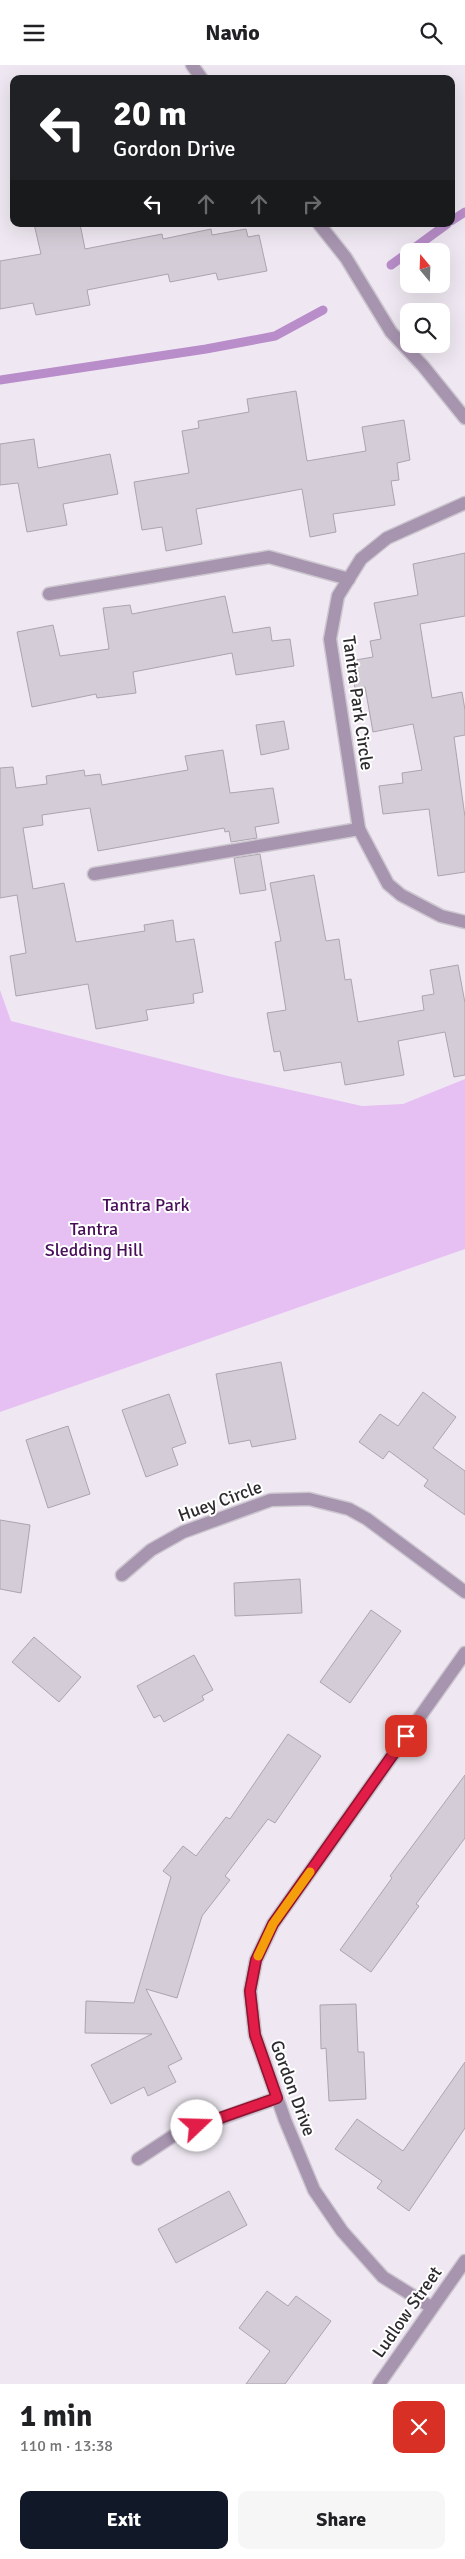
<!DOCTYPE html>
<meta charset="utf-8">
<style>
body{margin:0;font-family:Signika,sans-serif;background:#f6f6f6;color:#202124;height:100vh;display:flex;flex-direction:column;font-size:19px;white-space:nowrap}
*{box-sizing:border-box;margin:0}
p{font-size:16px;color:#757577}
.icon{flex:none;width:28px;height:28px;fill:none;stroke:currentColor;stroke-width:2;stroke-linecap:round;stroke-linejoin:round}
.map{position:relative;height:2319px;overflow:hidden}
.side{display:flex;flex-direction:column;background:#fff;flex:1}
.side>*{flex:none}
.banner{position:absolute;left:10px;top:10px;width:445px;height:152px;border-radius:10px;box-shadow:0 5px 20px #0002;background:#202124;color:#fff;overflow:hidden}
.needle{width:32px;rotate:341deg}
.buttons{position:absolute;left:400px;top:178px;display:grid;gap:10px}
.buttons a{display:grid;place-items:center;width:50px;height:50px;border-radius:10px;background:#fff;box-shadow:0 5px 20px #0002;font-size:25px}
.pin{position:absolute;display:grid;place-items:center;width:42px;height:42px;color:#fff;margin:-21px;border-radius:10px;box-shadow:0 2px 8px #0006}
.me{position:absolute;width:55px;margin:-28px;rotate:69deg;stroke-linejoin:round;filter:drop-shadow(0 0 4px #0008)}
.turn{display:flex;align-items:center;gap:18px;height:105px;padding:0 20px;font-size:22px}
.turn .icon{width:65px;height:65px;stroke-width:2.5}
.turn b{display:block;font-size:35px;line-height:42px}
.lanes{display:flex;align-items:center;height:48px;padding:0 20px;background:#0003;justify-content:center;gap:25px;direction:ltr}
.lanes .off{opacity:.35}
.round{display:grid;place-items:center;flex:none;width:52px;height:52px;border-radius:10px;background:#f6f6f6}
.overview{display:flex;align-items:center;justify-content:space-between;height:85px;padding:0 20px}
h1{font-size:30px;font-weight:800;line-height:38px}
.action{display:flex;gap:10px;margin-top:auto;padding:10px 20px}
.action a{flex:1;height:58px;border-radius:10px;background:#111827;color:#fff;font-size:20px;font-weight:800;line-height:58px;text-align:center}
.action a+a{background:#f6f6f6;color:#202124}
header{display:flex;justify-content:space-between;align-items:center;height:65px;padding:0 20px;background:#fff;font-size:22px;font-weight:800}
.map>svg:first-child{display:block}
.green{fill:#e6c0f3}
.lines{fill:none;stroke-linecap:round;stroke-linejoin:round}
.stream{stroke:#b98dc9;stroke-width:9}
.building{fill:#d4ccd6;stroke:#aca5ae}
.street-casing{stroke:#ccc6cf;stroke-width:15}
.street{stroke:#a794af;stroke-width:12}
.route-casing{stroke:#92132f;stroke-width:12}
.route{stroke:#e11d48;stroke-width:9}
.slow{stroke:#f59e0b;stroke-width:9}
.labels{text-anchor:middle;stroke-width:4;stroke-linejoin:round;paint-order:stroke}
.street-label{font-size:18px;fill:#2d2a2e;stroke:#fff}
.park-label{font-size:18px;fill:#480e59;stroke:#fff}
</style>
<header><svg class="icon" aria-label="menu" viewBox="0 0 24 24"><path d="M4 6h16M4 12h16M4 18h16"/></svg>Navio<svg class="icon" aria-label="search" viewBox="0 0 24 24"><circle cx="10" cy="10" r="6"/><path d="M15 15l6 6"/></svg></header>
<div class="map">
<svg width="465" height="2319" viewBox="0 0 465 2319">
<rect width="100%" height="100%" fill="#efe8f2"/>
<path class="green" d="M0 925 11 956 228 1011 362 1041 403 1039 465 1014V1184L0 1347Z"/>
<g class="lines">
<g class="stream">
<path d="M451 156 465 147"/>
<path d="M391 200 447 159"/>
<path d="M0 315 206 284 275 271 323 245"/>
</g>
</g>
<g class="building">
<path d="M34 159H80L85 184 162 169 163 174 211 164 212 170 246 164 248 172 259 170 267 206 218 215 216 208 170 217 168 209 87 225 90 240 36 250 33 238 0 244V196L41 189Z"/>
<path d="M296 326 307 396 366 386 362 362 404 355 410 395 397 398 399 415 391 416 395 440 333 449 336 467 310 472 302 424 196 444 202 479 166 486 162 462 142 465 134 417 189 408 182 366 199 363 198 356 249 347 247 334Z"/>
<path d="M34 374 38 403 110 389 118 429 63 439 67 460 27 467 18 418 0 420V379Z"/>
<path d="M465 488V551L420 559 432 633 462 627 465 645V670L454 672 465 752V807L438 811 429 744 383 749 379 721 403 718 402 708 422 705 413 659 373 667 365 622 355 623 350 596 373 592 370 576 381 574 374 538 418 530 413 499Z"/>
<path d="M225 531 233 568 270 562 272 576 290 574 294 601 236 610 232 588 133 607 136 628 97 633 96 629 32 642 17 567 53 560 60 591 109 584 103 543 130 540 132 549Z"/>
<path d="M284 656 289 684 261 690 256 660Z"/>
<path d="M223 685 230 728 273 723 279 758 255 762 257 773 231 777 229 766 225 767 224 763 98 786 90 743 42 750 43 760 23 763 33 824 64 818 76 877 145 866 144 860 173 855 176 877 194 874 203 927 193 929 194 938 146 945 148 955 96 964 88 919 16 931 10 891 26 888 17 830 0 833V703L13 702 16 723 47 719 46 711 84 705 85 711 100 709 102 720 188 705 185 691Z"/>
<path d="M260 789 266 825 240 829 234 793Z"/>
<path d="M314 810 326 876 339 874 345 915 351 914 358 957 424 945 422 931 434 929 430 905 458 900 465 938V1010L454 1012 445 967 398 976 404 1010 345 1020 341 997 284 1006 280 986 274 987 267 948 286 945 275 877 281 876 270 818Z"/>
<path d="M281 1297 296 1374 252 1382 250 1375 229 1379 216 1309Z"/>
<path d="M423 1327 456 1352 433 1383 465 1406V1450L424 1421 428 1415 389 1386 383 1394 359 1377 380 1349 398 1361Z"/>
<path d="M169 1329 186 1378 172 1383 178 1400 146 1412 122 1345Z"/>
<path d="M68 1361 90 1429 48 1443 26 1375Z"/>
<path d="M0 1455 30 1460 21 1528 0 1524Z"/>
<path d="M300 1514 302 1548 235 1551 234 1518Z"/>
<path d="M371 1545 401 1566 350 1638 320 1617Z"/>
<path d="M34 1572 81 1612 59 1637 12 1597Z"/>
<path d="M194 1590 213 1625 202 1631 204 1635 164 1657 160 1650 154 1653 137 1621Z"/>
<path d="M288 1669 321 1691 275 1758 268 1754 225 1811 230 1815 202 1851 177 1933 146 1924 182 1994 168 2001 176 2017 148 2031 144 2022 111 2039 91 2000 152 1969 85 1968 86 1936 134 1938 171 1812 163 1806 183 1781 196 1791 226 1752 230 1754Z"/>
<path d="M465 1710V1773L416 1839 419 1841 371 1907 340 1885 392 1813 390 1811Z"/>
<path d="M356 1939 358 1987H364L366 2034 329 2036 326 1983 321 1984 320 1940Z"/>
<path d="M465 1997V2063L409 2146 377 2123 382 2116 335 2084 357 2054 403 2086Z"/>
<path d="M229 2126 247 2160 176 2198 158 2164Z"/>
<path d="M267 2226 288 2241 296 2231 331 2256 285 2319H246L270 2286 239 2263Z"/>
</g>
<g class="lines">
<defs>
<g id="street">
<path d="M192 0 202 14"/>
<path d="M319 159 346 193 391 267 423 301 465 353"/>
<path d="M465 438 387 473 361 494 338 531 330 574 359 764 388 819 401 830 441 851 465 857"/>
<path d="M49 529 269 492 349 514"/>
<path d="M94 809 359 764"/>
<path d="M122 1510 151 1485 183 1467 271 1435 309 1434 349 1444 367 1454 465 1527"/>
<path d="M138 2094 173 2071 277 2033"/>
<path d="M431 2242 383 2212 342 2166 314 2125 285 2055 255 1970 250 1926 256 1895 273 1859 465 1588"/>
<path d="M379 2319 465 2196"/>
</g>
</defs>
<use href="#street" class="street-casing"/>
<use href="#street" class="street"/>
</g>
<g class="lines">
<defs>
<path id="route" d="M197 2061 277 2033 255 1970 250 1926 256 1895 273 1859 406 1671"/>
</defs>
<use href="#route" class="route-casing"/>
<use href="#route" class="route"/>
<path class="slow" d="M258 1891 273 1859 310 1807"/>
</g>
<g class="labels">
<g class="street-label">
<text transform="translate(358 638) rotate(82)" y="6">Tantra Park Circle</text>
<text transform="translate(220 1436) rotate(-20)" y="6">Huey Circle</text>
<text transform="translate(293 2023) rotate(70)" y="6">Gordon Drive</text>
<text transform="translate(407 2247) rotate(-55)" y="6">Ludlow Street</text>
</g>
<g class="park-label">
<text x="146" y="1146">Tantra Park</text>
<text x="94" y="1170">Tantra<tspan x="94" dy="21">Sledding Hill</tspan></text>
</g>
</g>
</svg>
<div class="buttons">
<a><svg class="needle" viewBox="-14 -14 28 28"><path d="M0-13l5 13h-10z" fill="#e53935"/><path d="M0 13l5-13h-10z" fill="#757577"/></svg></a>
<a><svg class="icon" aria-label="search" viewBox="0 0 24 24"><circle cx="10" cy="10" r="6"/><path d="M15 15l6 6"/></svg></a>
</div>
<div class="pin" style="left:406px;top:1671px;background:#d93025"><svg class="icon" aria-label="arrive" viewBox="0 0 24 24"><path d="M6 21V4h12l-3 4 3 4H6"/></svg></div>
<svg class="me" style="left:197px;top:2061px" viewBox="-20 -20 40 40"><circle r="19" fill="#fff"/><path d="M0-13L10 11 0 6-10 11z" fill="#e11d48"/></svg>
<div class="banner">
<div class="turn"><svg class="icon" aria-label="left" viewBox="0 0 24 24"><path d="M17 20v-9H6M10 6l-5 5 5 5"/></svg><div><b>20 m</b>Gordon Drive</div></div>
<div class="lanes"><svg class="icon" aria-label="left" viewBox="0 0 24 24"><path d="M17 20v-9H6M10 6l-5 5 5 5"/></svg><svg class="icon off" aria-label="ahead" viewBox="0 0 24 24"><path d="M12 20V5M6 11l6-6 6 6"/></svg><svg class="icon off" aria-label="ahead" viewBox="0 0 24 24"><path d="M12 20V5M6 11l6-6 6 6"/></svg><svg class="icon off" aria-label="right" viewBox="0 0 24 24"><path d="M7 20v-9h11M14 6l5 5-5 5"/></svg></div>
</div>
</div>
<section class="side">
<div class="overview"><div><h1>1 min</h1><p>110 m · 13:38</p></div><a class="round" style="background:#d93025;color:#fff"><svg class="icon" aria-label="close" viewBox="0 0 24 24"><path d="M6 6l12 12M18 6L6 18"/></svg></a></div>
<div class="action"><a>Exit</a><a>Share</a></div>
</section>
